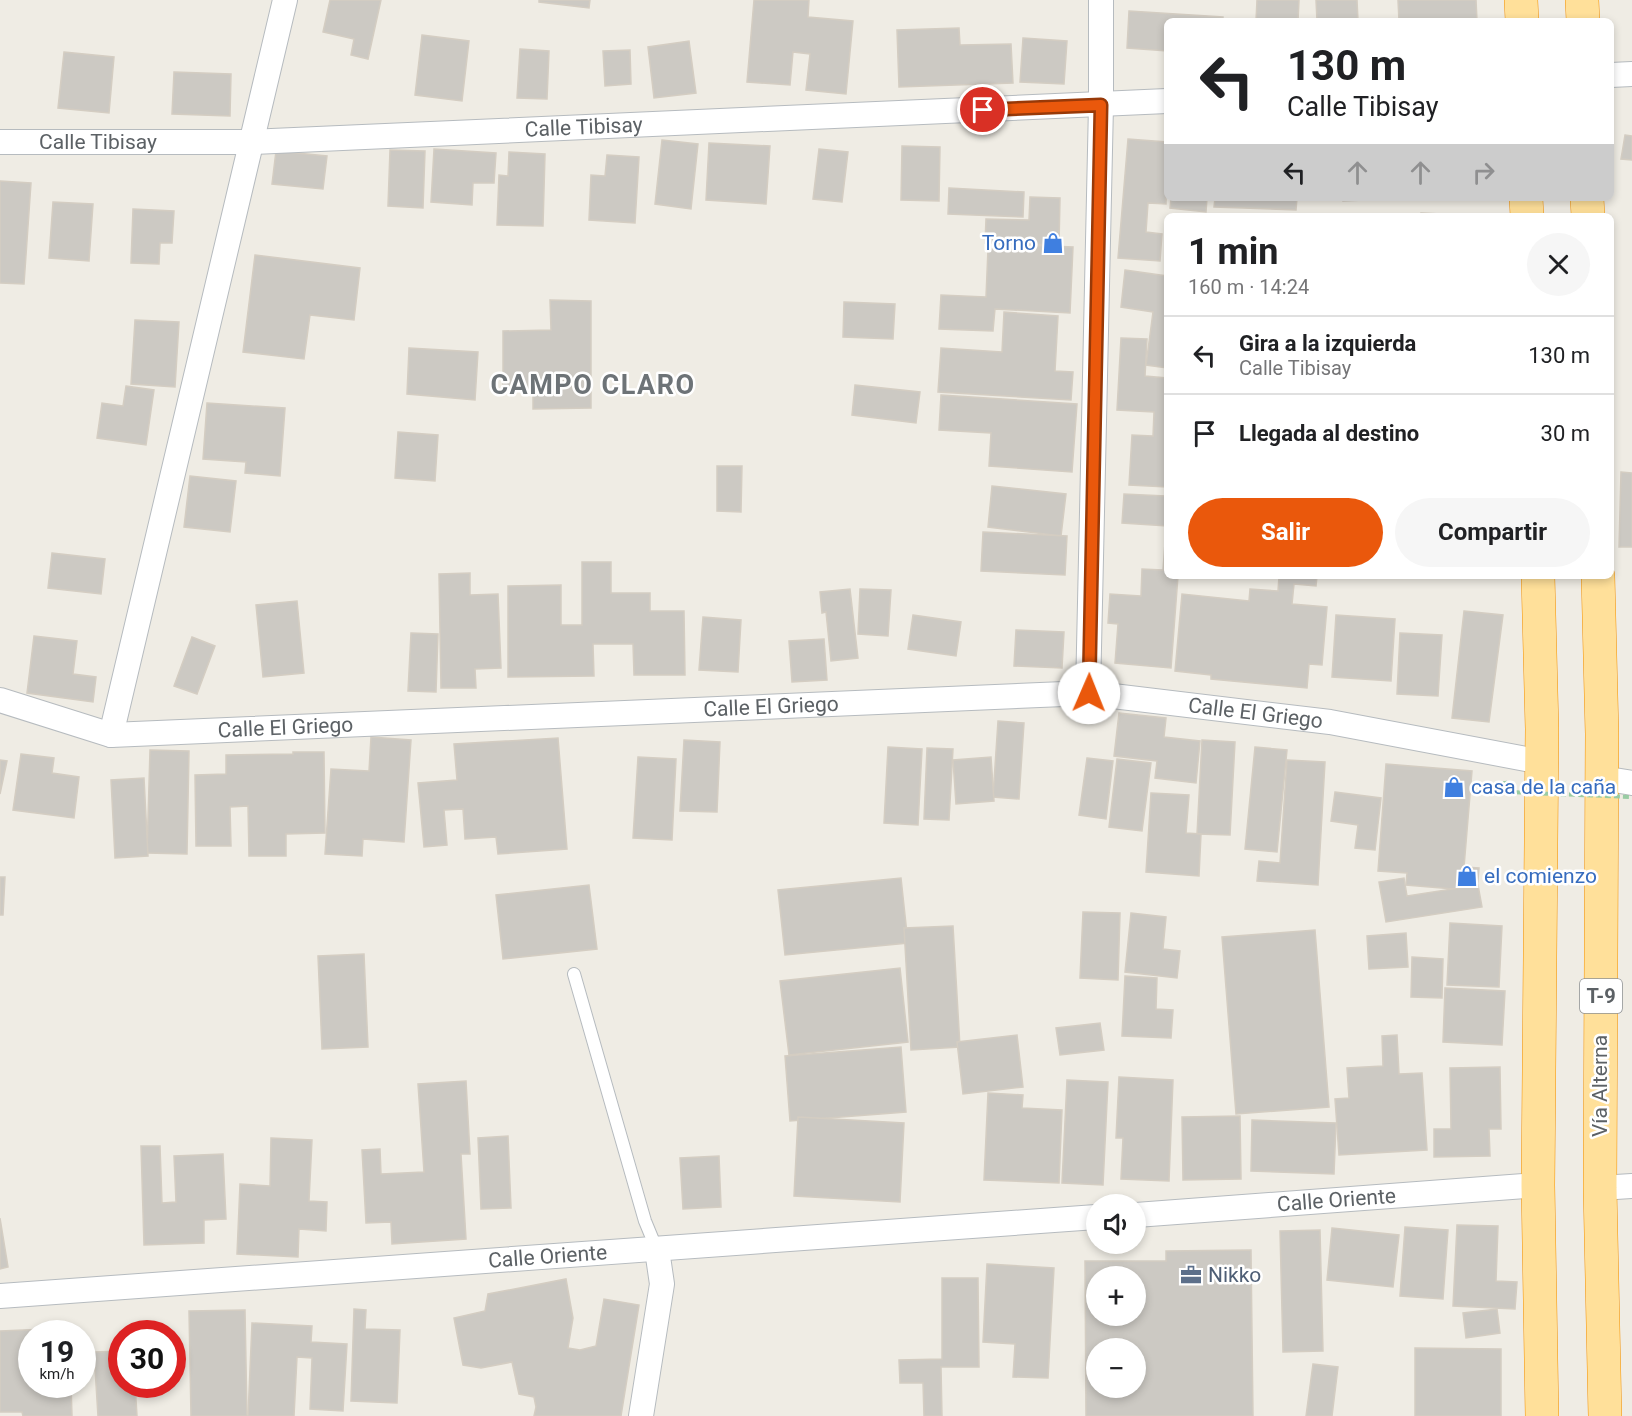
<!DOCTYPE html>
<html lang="es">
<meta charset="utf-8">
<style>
body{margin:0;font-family:Roboto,sans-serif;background:#f6f6f6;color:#202124;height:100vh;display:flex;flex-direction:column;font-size:22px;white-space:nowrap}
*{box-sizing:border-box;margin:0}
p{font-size:20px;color:#757577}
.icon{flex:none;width:33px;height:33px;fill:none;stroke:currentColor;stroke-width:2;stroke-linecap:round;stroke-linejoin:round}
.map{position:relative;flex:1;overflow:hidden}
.sheet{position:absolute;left:1164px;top:213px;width:450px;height:366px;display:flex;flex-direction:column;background:#fff;border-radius:9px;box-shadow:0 3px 9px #0003}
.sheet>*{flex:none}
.hud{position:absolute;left:1164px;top:18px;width:450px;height:183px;border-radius:9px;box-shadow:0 3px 9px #0003;background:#fff;color:#202124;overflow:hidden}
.buttons{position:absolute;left:1086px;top:1194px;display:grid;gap:12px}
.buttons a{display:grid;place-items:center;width:60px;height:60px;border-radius:50%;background:#fff;box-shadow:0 3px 9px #0003;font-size:30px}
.speed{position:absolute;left:18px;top:1320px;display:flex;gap:12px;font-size:30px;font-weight:700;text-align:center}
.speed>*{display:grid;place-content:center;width:78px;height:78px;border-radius:50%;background:#fff;box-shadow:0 3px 9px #0003;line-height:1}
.speed small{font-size:15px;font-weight:400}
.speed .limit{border:9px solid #d22;background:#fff;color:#111}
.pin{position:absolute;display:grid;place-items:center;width:51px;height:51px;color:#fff;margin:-26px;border:3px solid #fff;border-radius:50%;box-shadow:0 2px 6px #0007}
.me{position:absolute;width:66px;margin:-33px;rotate:1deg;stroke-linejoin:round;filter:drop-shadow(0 0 4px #0008)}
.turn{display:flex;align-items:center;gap:21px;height:126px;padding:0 24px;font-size:27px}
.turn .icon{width:78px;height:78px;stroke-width:2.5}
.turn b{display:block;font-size:42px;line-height:51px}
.lanes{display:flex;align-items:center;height:57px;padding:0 24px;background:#0003;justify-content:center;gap:30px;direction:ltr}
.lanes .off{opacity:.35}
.round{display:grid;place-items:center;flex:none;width:63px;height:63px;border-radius:32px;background:#f6f6f6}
.overview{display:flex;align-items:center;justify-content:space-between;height:102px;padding:0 24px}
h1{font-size:36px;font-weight:700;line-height:45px}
.action{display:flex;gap:12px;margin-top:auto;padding:12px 24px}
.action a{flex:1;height:69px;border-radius:36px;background:#ea580c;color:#fff;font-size:24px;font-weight:700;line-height:69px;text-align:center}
.action a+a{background:#f6f6f6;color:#202124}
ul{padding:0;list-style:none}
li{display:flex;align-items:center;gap:18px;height:78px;padding:0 24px;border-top:2px solid #e0e0e0}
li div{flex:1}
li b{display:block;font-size:22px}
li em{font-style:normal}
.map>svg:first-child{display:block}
.building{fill:#ccc9c3;stroke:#d4cdc2;stroke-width:1.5;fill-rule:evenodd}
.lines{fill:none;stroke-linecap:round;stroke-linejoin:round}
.service-casing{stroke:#b6bbbf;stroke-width:14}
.minor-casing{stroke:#b6bbbf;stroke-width:26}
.trunk-casing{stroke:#f39000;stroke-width:34}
.path{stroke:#99cca3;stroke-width:4;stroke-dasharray:6 3;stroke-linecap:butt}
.service{stroke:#fff;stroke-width:12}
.minor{stroke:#fff;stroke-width:24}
.trunk{stroke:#ffe09a;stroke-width:33}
.path-bridge{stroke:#99cca3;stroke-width:4;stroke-dasharray:6 3;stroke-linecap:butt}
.route-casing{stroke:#983908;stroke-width:15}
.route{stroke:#ea580c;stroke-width:10}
.labels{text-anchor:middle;stroke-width:5;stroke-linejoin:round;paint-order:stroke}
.shield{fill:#fff;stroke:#8d9093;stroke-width:1.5}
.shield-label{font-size:20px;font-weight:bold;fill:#5c6165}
.street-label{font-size:21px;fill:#5c6165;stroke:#fff}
.shop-label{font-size:21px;fill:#366cbe;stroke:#fff;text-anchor:start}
.service-label{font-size:21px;fill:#4e5e75;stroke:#fff;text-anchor:start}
.district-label{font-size:27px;font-weight:bold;letter-spacing:1.5px;fill:#6d7377;stroke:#fff}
</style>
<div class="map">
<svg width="1632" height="1416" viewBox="0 0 1632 1416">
<rect width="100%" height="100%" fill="#efece4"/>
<g class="building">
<path d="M330 0H381L368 59 351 55 354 39 323 32Z"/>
<path d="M539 0H590L589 8 539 2Z"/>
<path d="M754 0H809L808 17 853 21 846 94 806 90 810 54 793 52 790 85 747 82Z"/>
<path d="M1257 0H1299L1298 21H1256Z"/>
<path d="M1316 0H1357L1358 21H1317Z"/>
<path d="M1398 0H1476L1477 21H1399Z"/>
<path d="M1129 11 1223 17V21H1167V51L1127 48Z"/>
<path d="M959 28 960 45 1011 44 1013 83 899 87 897 30Z"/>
<path d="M422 35 469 41 462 101 415 95Z"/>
<path d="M1023 38 1067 41 1064 84 1020 82Z"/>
<path d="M689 41 696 93 654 98 648 47Z"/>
<path d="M520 49 549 51 547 99 517 98Z"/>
<path d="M630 50 631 84 605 86 603 51Z"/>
<path d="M64 52 114 57 109 113 58 108Z"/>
<path d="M174 72 231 74 230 116 172 114Z"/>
<path d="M1625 135 1632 136V160L1621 159Z"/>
<path d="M1128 139 1167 142 1166 204 1148 203 1146 232 1162 234 1160 261 1118 258Z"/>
<path d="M662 140 698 144 691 209 655 204Z"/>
<path d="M709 143 770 146 766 204 706 200Z"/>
<path d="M902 146 940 147 939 201 901 200Z"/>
<path d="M434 149 496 153 494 183H473L472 205 431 202Z"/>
<path d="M819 149 848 152 842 202 813 199Z"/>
<path d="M390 150 425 151 423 208 388 206Z"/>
<path d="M276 151 327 156 323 189 272 184Z"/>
<path d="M509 152 545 154 543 226 497 225 499 175 508 176Z"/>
<path d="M607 155 639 157 635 223 589 220 591 175 605 176Z"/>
<path d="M0 181 31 183 24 284 0 283Z"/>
<path d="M949 188 1024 192 1023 217 948 214Z"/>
<path d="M1030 197 1060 198 1059 245 985 243 986 219 1029 220Z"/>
<path d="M1171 198H1207L1206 212 1170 208Z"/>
<path d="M1215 198H1297L1296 210 1214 207Z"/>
<path d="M1343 198H1385V199L1343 201Z"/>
<path d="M53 202 93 204 89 261 49 258Z"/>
<path d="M133 209 174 211 172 243H160L159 264 131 263Z"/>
<path d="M1421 213 1482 216H1421Z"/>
<path d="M1025 245 1073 247 1070 313 995 309 993 331 939 329 941 295 986 297 988 249 1024 250Z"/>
<path d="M255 255 360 268 354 320 310 315 304 359 243 352Z"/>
<path d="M1125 270 1167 276V368L1146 365 1153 312 1121 307Z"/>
<path d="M550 300 591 301V408L533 409V388H503V331L551 330Z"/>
<path d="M844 302 895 304 893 339 843 337Z"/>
<path d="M1004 312 1058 316 1055 371 1073 372 1071 400 938 392 941 348 1002 352Z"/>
<path d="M135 320 179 322 175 387 131 384Z"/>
<path d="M1121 338 1147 339 1145 376 1167 378V487L1129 485 1132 435 1153 436 1154 412 1117 410Z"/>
<path d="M409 348 478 352 475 400 407 394Z"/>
<path d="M855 385 920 392 916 423 852 415Z"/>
<path d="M126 386 154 390 146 445 97 438 102 403 123 406Z"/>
<path d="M941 395 1077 404 1072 472 989 466 991 433 939 430Z"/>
<path d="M207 403 285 408 280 476 245 473 246 462 203 459Z"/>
<path d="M398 432 438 435 435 481 395 478Z"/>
<path d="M717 466H742L741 512 717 511Z"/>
<path d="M1621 472 1632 473V547H1619Z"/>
<path d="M190 476 236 481 230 532 184 527Z"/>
<path d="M992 486 1066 494 1061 536 988 527Z"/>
<path d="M1167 490V526L1122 523 1124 494 1166 496Z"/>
<path d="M1166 529 1167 576H1178L1171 668 1115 663 1118 624 1108 623 1110 594 1141 596 1142 569 1163 570Z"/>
<path d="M983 532 1067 536 1065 575 981 571Z"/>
<path d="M52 553 105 559 101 594 48 588Z"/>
<path d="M582 562H611V593H650V611H684L685 675H634L633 644H593L594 676 508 677V586L561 585V625H582Z"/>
<path d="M470 573V595L498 594 501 668 475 669 476 688H441L439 574Z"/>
<path d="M1279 576H1317L1316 586 1294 584 1292 604 1327 607 1322 665 1309 664 1307 688 1211 679V675L1175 671 1182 594 1249 601 1250 589 1278 591Z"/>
<path d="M850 589 858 658 831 661 826 612 822 613 820 592Z"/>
<path d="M860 589 891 590 888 636 858 634Z"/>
<path d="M297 601 304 673 263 677 256 605Z"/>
<path d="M1464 611 1503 615 1489 722 1452 718Z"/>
<path d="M913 615 961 622 956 656 908 649Z"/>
<path d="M1336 615 1395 619 1391 681 1332 677Z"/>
<path d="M703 617 741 620 738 672 699 670Z"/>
<path d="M1016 630 1064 632 1062 668 1014 666Z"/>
<path d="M411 633 438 634 436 692 408 691Z"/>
<path d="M1400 633 1442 635 1438 696 1397 694Z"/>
<path d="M34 636 77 641 73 674 96 677 93 702 27 693Z"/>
<path d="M192 637 215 646 197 694 174 686Z"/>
<path d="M824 639 827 680 792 682 789 641Z"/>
<path d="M1119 713 1166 718 1164 737 1200 741 1196 783 1155 778 1157 761 1114 756Z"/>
<path d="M998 721 1024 723 1019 799 993 797Z"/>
<path d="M371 737 411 740 404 842 363 839 362 856 325 854 331 769 369 771Z"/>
<path d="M558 738 567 849 498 854 496 837 465 839 463 809 444 810 447 845 424 847 418 783 457 780 454 744Z"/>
<path d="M684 740 720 742 717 812 680 811Z"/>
<path d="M1202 740 1235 742 1230 835 1197 834Z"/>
<path d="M888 747 922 749 918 825 884 823Z"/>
<path d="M1255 747 1287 750 1277 852 1245 849Z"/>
<path d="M927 748 953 749 949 820 924 819Z"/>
<path d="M150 750 189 751 187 854 147 853Z"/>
<path d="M293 752H324L325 833 286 834V856H249L248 806 230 807 231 846H196L195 775 226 774V755L293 754Z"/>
<path d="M21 754 54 758 52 773 79 777 74 818 13 810Z"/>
<path d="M638 757 676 759 672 840 633 838Z"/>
<path d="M991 757 994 801 956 804 953 760Z"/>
<path d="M1087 758 1113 761 1106 819 1079 815Z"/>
<path d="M1117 759 1151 763 1142 831 1109 827Z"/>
<path d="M0 760 7 761 0 794Z"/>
<path d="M1287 760 1325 762 1318 885 1257 881 1259 861 1280 863Z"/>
<path d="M1386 764 1472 771 1464 867 1479 868 1477 891 1406 885 1407 873 1378 871Z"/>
<path d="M144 778 148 856 115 858 111 780Z"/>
<path d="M1335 792 1381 798 1375 850 1355 848 1358 825 1331 821Z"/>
<path d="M1151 793 1189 795 1186 833 1201 834 1199 876 1146 872Z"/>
<path d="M0 877H5L3 915H0Z"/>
<path d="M901 878 908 943 785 955 778 890Z"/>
<path d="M1404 878 1407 896 1478 885 1482 907 1386 922 1379 882Z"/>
<path d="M589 885 597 949 503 959 496 895Z"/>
<path d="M1083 912 1120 913 1118 980 1080 978Z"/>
<path d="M1131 913 1166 917 1163 949 1180 951 1177 978 1125 972Z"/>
<path d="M1450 923 1502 926 1499 987 1447 985Z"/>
<path d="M953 926 960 1047 911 1050 904 928Z"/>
<path d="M1315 930 1329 1107 1236 1114 1222 937Z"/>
<path d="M1406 933 1408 967 1369 969 1367 936Z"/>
<path d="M364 954 368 1047 322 1049 318 956Z"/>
<path d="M1412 957 1443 959 1442 998 1411 997Z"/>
<path d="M900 968 908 1042 789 1055 780 981Z"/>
<path d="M1125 976 1157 978 1156 1009 1173 1010 1171 1038 1122 1036Z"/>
<path d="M1445 988 1505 991 1502 1045 1443 1042Z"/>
<path d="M1100 1023 1104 1050 1060 1055 1056 1028Z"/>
<path d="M1017 1035 1023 1087 963 1094 957 1042Z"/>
<path d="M1397 1035 1399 1074 1422 1073 1427 1150 1339 1155 1335 1099 1349 1098 1347 1068 1383 1066 1382 1036Z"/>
<path d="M901 1047 906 1112 790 1121 785 1056Z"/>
<path d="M1500 1067 1501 1129H1489L1490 1156 1434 1157V1129H1451L1450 1068Z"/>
<path d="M1119 1077 1173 1080 1169 1181 1121 1179 1123 1138H1116Z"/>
<path d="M1067 1080 1108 1082 1103 1185 1062 1183Z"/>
<path d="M466 1081 470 1154H461L466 1239 392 1244 391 1222 366 1223 362 1150 380 1149 381 1174 424 1172 418 1084Z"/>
<path d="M988 1093 1023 1095 1022 1108 1062 1110 1059 1183 984 1180Z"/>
<path d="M1240 1116 1241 1179 1183 1180 1182 1117Z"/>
<path d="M798 1117 904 1123 900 1202 794 1196Z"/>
<path d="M1252 1120 1336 1123 1334 1174 1251 1171Z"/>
<path d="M508 1136 511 1208 481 1209 478 1138Z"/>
<path d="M271 1138 312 1140 309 1201 327 1202 326 1231 299 1229 298 1257 237 1254 240 1184 270 1186Z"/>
<path d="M141 1146H160L162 1203 176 1202 174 1156 223 1154 226 1219 204 1220V1243L144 1245Z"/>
<path d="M719 1156 721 1207 683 1209 680 1158Z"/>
<path d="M0 1218 8 1267 0 1269Z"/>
<path d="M1457 1225 1498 1226 1496 1281 1517 1282 1515 1309 1453 1306Z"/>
<path d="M1405 1227 1448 1230 1443 1299 1400 1296Z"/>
<path d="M1332 1228 1399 1235 1393 1287 1327 1280Z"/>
<path d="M1320 1230 1323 1351 1283 1352 1280 1231Z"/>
<path d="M1251 1250 1253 1416H1086L1085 1261H1166V1251ZM1096 1276H1136V1316H1096ZM1096 1348H1136V1388H1096Z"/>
<path d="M987 1264 1054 1268 1048 1378 1013 1377 1015 1344 983 1342Z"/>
<path d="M942 1278H978L979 1367H941L942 1416H924L923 1383H900L899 1360 942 1359Z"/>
<path d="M566 1279 573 1318 568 1348 580 1350 596 1346 604 1299 639 1305 621 1416H534L536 1407 534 1397 519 1394 512 1362 481 1368 463 1365 454 1318 485 1311 488 1294Z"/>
<path d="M354 1309 366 1310 365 1329 400 1330 397 1403 351 1401Z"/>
<path d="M1497 1309 1500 1333 1466 1338 1463 1313Z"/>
<path d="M245 1310 247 1416H191L189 1311Z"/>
<path d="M252 1323 312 1326 311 1342 347 1344 343 1411 310 1409 312 1358 297 1357 294 1416H248Z"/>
<path d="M69 1328V1334H32V1384H71L72 1416H23L22 1412H0V1331Z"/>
<path d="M1415 1348 1501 1349V1416H1415Z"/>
<path d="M122 1351V1384H135L137 1416H98L94 1352Z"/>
<path d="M1313 1364 1338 1367 1332 1416H1306Z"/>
</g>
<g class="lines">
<defs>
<path id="service" d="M574 974 645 1221 657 1250"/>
<g id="minor">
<path d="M1611 75 1632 74"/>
<path id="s1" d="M0 142H251L1167 101"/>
<path d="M1088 693 1101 105V0"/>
<path id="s2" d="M0 700 111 735 1088 693 1330 722 1542 762"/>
<path d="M111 735 285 0"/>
<path d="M1602 778 1632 783"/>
<path d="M1600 1188 1632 1186"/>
<path id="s3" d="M1136 1215 1538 1185"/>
<path id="s4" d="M0 1296 1096 1217"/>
<path d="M641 1416 662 1284 657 1250"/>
</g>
<g id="trunk">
<path d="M1521 0 1522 21"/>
<path d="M1582 0 1583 21"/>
<path d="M1526 198 1527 216"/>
<path d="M1587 198 1588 216"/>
<path d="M1538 576 1542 729 1538 1185 1542 1416"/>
<path d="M1598 576 1602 734 1600 1188 1605 1416"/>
</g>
</defs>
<use href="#service" class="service-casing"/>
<use href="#minor" class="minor-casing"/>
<use href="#trunk" class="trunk-casing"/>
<path class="path" d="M1505 781 1506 792"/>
<use href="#service" class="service"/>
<use href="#minor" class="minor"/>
<use href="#trunk" class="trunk"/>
<path class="path-bridge" d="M1506 792 1630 797"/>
</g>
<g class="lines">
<defs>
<path id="route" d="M983 110 1101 105 1089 693"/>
</defs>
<use href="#route" class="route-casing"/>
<use href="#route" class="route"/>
</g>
<defs>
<symbol id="shop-bare" viewBox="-9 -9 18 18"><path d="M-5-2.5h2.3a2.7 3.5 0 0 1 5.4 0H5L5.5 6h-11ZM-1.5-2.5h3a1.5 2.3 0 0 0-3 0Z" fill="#3f7fe0" stroke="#fff" stroke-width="2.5" paint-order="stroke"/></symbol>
<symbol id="office-bare" viewBox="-9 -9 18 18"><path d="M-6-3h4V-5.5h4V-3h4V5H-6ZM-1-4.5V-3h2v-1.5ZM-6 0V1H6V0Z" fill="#5c6f8a" stroke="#fff" stroke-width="2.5" paint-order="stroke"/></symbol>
</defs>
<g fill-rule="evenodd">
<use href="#shop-bare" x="1038" y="228" width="30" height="30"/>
<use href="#shop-bare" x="1439" y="772" width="30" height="30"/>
<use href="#shop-bare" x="1452" y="861" width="30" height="30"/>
<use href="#office-bare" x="1176" y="1260" width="30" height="30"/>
</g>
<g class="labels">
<rect class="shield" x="1580" y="979" width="42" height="34" rx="4.5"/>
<g class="shield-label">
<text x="1601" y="1003">T-9</text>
</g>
<g class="street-label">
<text dy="7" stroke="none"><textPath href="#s1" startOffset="584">Calle Tibisay</textPath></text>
<text dy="7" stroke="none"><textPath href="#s1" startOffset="98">Calle Tibisay</textPath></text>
<text dy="7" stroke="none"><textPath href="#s2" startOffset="777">Calle El Griego</textPath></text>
<text dy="7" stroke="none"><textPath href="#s2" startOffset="1263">Calle El Griego</textPath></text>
<text dy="7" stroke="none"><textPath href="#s2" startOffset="291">Calle El Griego</textPath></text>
<text transform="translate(1600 1086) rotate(-90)" y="7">Vía Alterna</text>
<text dy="7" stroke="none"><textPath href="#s3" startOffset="201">Calle Oriente</textPath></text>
<text dy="7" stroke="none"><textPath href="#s4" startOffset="549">Calle Oriente</textPath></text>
</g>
<g class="shop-label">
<text x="1036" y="250" text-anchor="end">Torno</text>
<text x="1471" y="794">casa de la caña</text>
<text x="1484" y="883">el comienzo</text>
</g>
<g class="service-label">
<text x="1208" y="1282">Nikko</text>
</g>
<g class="district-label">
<text x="593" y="394">CAMPO CLARO</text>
</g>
</g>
</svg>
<div class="buttons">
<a><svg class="icon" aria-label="sound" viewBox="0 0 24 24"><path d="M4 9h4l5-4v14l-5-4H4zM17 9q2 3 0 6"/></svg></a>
<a>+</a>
<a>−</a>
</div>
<div class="speed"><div>19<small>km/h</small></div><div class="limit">30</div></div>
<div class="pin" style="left:983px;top:110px;background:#d93025"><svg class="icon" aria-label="arrive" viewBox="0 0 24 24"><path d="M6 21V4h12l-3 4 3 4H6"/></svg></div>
<svg class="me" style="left:1089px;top:693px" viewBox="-20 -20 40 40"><circle r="19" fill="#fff"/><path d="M0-13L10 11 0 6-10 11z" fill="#ea580c"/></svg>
<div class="hud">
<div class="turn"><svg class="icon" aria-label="left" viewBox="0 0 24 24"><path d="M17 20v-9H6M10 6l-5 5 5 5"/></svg><div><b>130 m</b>Calle Tibisay</div></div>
<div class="lanes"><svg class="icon" aria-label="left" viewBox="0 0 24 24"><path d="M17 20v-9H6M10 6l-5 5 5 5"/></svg><svg class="icon off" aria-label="ahead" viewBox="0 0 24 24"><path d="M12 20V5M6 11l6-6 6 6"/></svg><svg class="icon off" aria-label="ahead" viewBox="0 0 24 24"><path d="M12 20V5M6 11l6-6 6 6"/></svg><svg class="icon off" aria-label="right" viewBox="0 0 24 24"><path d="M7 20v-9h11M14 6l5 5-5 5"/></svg></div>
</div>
<section class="sheet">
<div class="overview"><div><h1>1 min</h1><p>160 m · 14:24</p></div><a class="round"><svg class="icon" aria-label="close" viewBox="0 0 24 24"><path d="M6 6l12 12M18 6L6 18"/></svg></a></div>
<ul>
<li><svg class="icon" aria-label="left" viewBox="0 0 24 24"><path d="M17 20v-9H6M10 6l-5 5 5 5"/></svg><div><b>Gira a la izquierda</b><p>Calle Tibisay</p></div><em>130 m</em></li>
<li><svg class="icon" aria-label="arrive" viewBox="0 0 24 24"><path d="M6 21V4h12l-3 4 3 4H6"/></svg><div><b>Llegada al destino</b></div><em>30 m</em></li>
</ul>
<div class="action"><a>Salir</a><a>Compartir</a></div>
</section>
</div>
